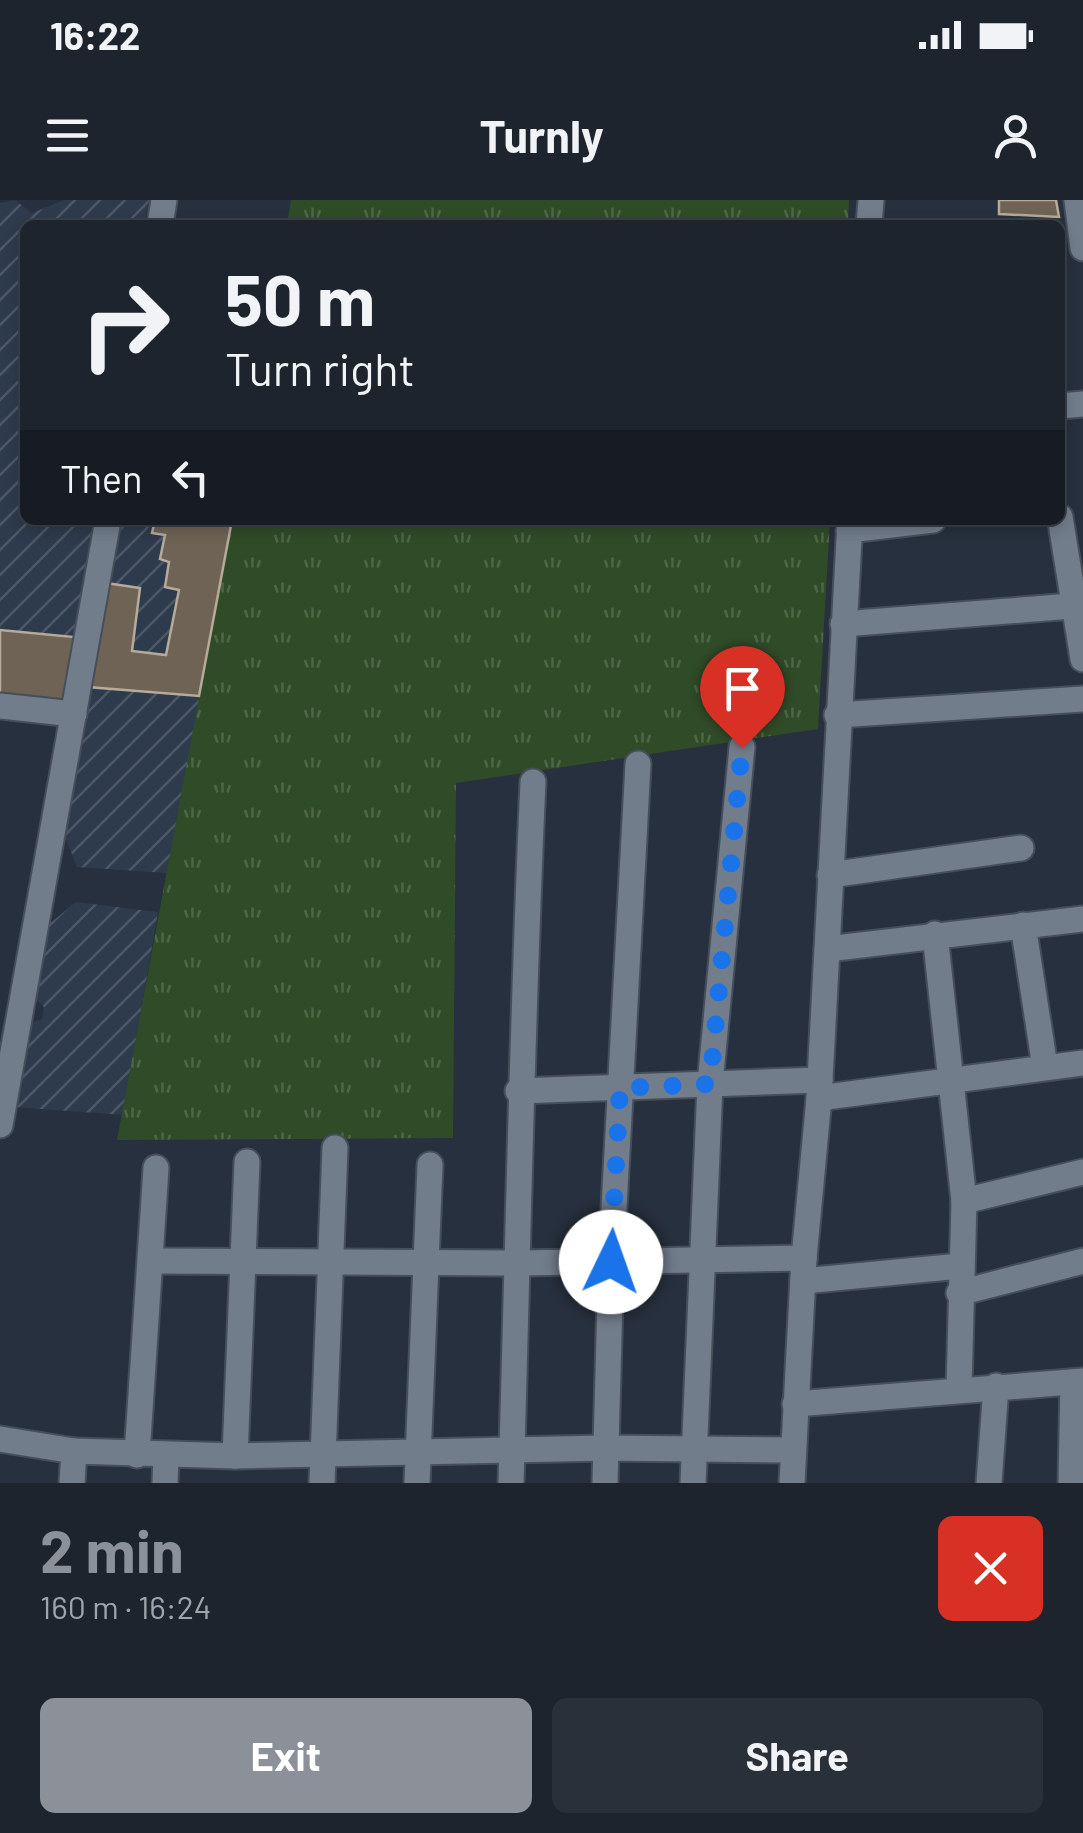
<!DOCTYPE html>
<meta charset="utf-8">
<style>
body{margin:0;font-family:Barlow,sans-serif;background:#2a303a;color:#f1f3f6;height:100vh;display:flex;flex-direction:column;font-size:38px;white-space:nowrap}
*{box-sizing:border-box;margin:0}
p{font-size:32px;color:#a0a4aa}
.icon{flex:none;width:55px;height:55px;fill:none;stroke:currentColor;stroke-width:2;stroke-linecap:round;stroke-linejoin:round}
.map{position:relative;height:1283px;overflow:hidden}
.drawer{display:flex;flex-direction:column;background:#1d242e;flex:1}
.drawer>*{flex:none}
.guide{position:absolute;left:20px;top:20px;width:1045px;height:305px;border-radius:15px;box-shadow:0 5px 15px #0003,0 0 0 2px #3b414a;background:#1d242e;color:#f1f3f6;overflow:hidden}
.pin{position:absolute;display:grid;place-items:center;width:85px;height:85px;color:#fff;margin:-102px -42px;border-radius:50% 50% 50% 0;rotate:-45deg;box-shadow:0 0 10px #0007}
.pin .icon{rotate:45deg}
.me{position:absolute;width:110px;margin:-55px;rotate:3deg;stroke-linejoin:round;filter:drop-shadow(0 0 8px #0008)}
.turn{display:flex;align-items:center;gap:35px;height:210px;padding:0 40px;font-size:45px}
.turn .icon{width:130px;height:130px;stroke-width:2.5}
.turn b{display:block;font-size:70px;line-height:85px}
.then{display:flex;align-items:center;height:95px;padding:0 40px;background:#0003;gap:20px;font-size:38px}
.round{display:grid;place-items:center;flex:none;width:105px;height:105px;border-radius:15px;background:#2a303a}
.overview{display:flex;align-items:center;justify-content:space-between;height:170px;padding:0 40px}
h1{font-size:60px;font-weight:700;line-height:75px;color:#8c9099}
.primary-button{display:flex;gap:20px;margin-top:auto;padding:20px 40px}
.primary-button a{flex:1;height:115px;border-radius:15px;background:#8c9099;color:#fff;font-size:40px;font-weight:700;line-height:115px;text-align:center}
.primary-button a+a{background:#2a303a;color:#f1f3f6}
.status{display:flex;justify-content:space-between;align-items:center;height:70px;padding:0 50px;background:#1d242e;direction:ltr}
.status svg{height:28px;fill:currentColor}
header{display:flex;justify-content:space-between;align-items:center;height:130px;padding:0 40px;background:#1d242e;font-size:45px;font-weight:700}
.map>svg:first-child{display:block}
.industrial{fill:url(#industrial-furrows)}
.grass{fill:url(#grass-tufts)}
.building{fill:#6e6354;stroke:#b6aa99;stroke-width:2.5}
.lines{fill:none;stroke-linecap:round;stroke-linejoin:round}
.minor-casing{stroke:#464e59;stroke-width:29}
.minor{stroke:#727d8c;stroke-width:25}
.route{stroke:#1a73e8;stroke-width:18;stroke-dasharray:0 32.4}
</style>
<div class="status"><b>16:22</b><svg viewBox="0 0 49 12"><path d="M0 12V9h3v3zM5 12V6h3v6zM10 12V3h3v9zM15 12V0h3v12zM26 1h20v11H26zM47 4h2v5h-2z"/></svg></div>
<header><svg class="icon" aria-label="menu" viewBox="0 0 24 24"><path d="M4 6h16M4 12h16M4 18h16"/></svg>Turnly<svg class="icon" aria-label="person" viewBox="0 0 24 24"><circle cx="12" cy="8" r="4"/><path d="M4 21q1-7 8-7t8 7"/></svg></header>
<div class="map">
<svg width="1083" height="1283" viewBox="0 0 1083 1283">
<defs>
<pattern id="industrial-furrows" width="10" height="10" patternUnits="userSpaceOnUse" patternTransform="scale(2.5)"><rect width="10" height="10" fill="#2e3b4c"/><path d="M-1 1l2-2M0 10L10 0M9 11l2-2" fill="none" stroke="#4c5766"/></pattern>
<pattern id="grass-tufts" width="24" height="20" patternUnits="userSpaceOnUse" patternTransform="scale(2.5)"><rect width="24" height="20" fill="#304b28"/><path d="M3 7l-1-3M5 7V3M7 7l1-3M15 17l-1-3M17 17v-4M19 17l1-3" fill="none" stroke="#4e6548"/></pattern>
</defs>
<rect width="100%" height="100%" fill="#27303e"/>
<g class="industrial">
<path d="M15 0 32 13 64 0H149L144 25H25V320H93L63 503 0 499V3Z"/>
<path d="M118 320H232L167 673 77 667 62 629Z"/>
<path d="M76 702 158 712 123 915 13 907 16 889 23 887 21 868 29 823 42 819 44 807 34 797 48 725Z"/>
</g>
<g class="grass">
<path d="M291 0H849L848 25H287Z"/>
<path d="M232 320H830L818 529 456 583 453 938 117 940Z"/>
</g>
<g class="building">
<path d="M999 0H1056L1059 17 999 14Z"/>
<path d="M155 320H232L199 496 88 487 106 383 140 388 132 451 166 455 179 390 165 387 169 362 160 359 165 335 152 333Z"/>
<path d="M0 430 74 437 63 503 0 499Z"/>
</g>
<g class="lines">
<defs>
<g id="minor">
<path d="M1077 0 1083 48"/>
<path d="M160 25 164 0"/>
<path d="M869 25 871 0"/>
<path d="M1060 206 1083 204"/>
<path d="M1060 317 1083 459"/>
<path d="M849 330 933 320"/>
<path d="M843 424 1072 406"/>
<path d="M0 506 74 514"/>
<path d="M837 515 1083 499"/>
<path d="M830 675 1021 648"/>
<path d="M1023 725 1045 867"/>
<path d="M935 734 964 1001 959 1188"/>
<path d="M827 749 1083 719"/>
<path d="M518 891 820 880"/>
<path d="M819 898 1083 863"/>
<path d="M0 925 108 320"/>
<path d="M964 1001 1083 972"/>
<path d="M152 1061 520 1063 804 1058"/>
<path d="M803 1081 960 1066"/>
<path d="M959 1093 1083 1061"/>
<path d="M795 1204 1083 1181"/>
<path d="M0 1239 74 1251"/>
<path d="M137 1255 156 968"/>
<path d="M235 1256 247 962"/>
<path d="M72 1283 74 1251 235 1256 606 1248 792 1250"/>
<path d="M165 1283 166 1256"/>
<path d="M322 1283 335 948"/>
<path d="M417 1283 430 965"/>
<path d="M511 1283C518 1049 522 816 533 582"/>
<path d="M605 1283 611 1063 638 564"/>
<path d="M693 1283 710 884 742 547"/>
<path d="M792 1283 804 1058 819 898 850 320"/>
<path d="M989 1283 996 1186"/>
<path d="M1071 1283 1073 1182"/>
</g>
</defs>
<use href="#minor" class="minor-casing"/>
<use href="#minor" class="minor"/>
</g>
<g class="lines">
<path class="route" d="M611 1062 620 888 710 884 742 548"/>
</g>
</svg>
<div class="pin" style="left:742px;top:548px;background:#d93025"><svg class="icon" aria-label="arrive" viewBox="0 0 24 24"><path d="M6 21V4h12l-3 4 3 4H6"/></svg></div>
<svg class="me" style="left:611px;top:1062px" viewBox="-20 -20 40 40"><circle r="19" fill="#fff"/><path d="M0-13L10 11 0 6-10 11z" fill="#1a73e8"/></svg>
<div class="guide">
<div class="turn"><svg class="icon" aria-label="right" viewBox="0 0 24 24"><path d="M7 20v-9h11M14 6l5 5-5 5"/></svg><div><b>50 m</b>Turn right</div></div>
<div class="then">Then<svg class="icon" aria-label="left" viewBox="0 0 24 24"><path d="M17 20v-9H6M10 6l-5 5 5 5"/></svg></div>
</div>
</div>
<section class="drawer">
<div class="overview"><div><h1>2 min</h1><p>160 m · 16:24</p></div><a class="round" style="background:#d93025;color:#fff"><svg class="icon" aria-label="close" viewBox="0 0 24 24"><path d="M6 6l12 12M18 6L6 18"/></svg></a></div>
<div class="primary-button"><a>Exit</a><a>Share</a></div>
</section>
